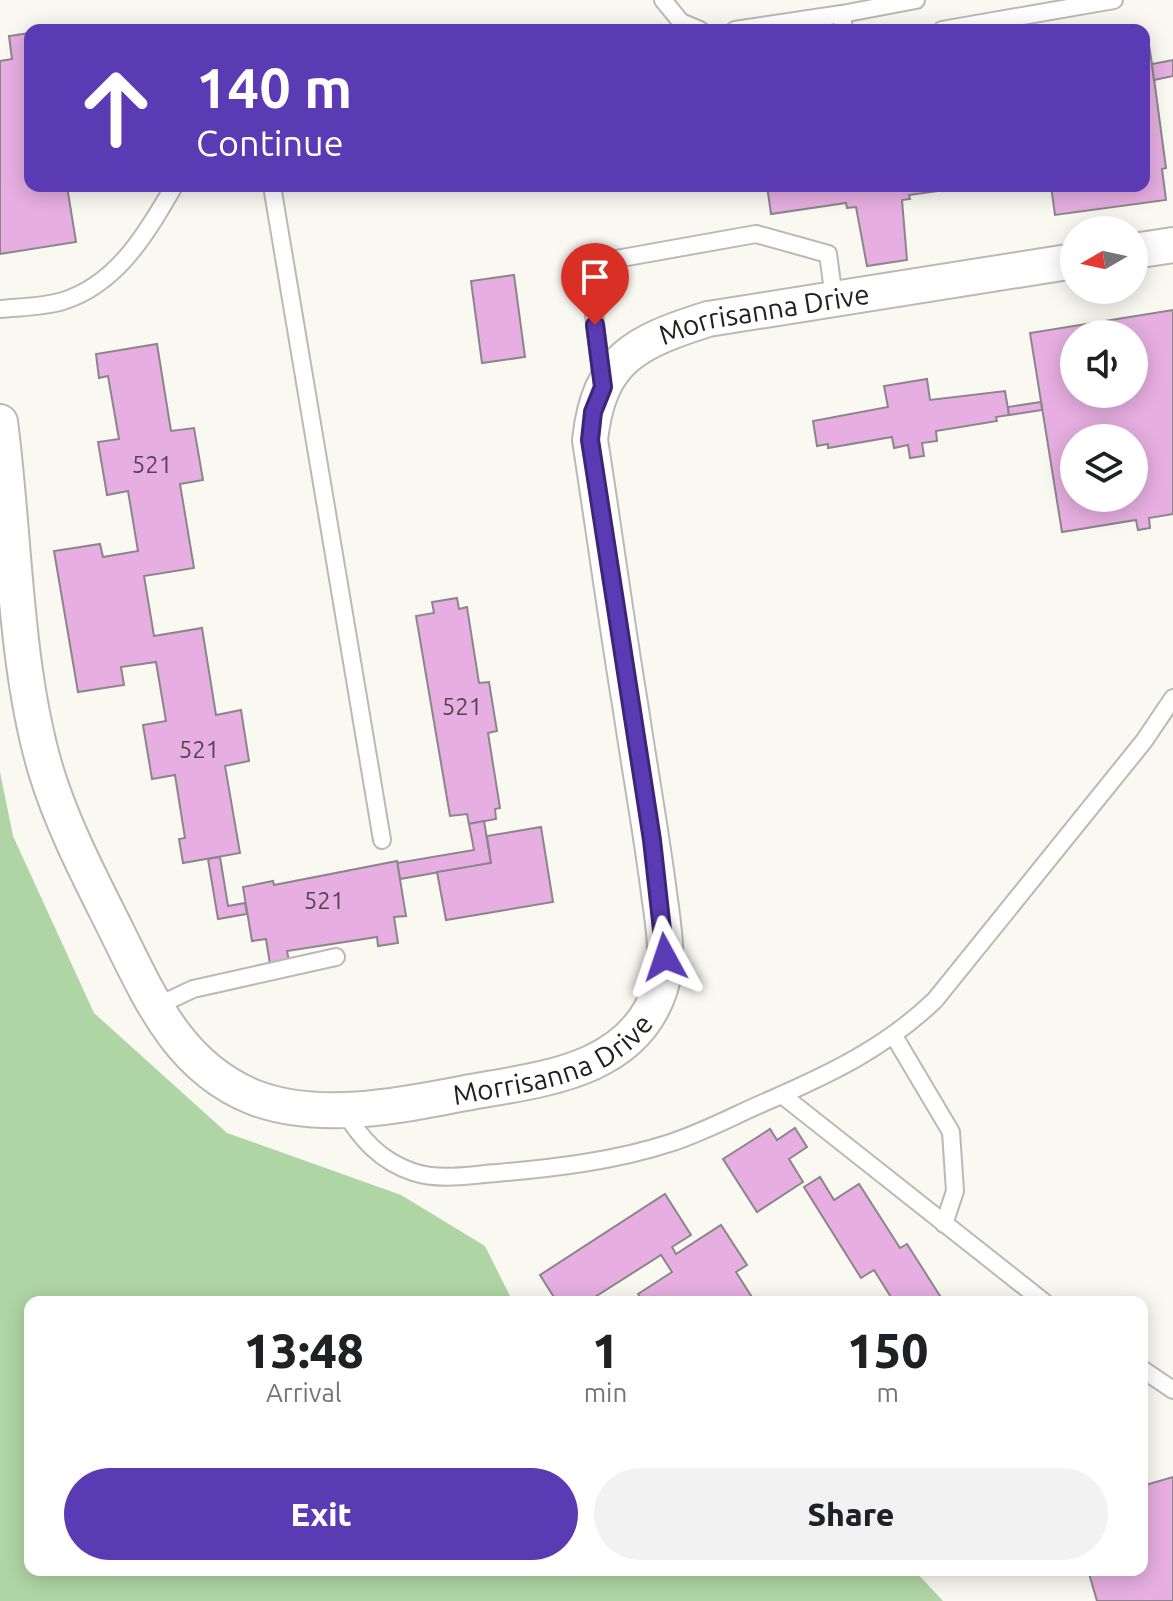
<!DOCTYPE html>
<style>
body{margin:0;font-family:Ubuntu,sans-serif;background:#f2f2f2;color:#202124;height:100vh;display:flex;flex-direction:column;font-size:30px;white-space:nowrap}
*{box-sizing:border-box;margin:0}
p{font-size:26px;color:#757577}
.icon{flex:none;width:44px;height:44px;fill:none;stroke:currentColor;stroke-width:2;stroke-linecap:round;stroke-linejoin:round}
.map{position:relative;flex:1;overflow:hidden}
.panel{position:absolute;left:24px;top:1296px;width:1124px;height:280px;display:flex;flex-direction:column;background:#fff;border-radius:16px;box-shadow:0 4px 20px #0003}
.panel>*{flex:none}
.guide{position:absolute;left:24px;top:24px;width:1126px;height:168px;border-radius:16px;box-shadow:0 4px 20px #0003;background:#5b3bb4;color:#fff;overflow:hidden}
.needle{width:52px;rotate:261deg}
.buttons{position:absolute;left:1060px;top:216px;display:grid;gap:16px}
.buttons a{display:grid;place-items:center;width:88px;height:88px;border-radius:50%;background:#fff;box-shadow:0 4px 20px #0003;font-size:40px}
.pin{position:absolute;display:grid;place-items:center;width:68px;height:68px;color:#fff;margin:-82px -34px;border-radius:50% 50% 50% 0;rotate:-45deg;box-shadow:0 0 8px #0007}
.pin .icon{rotate:45deg}
.me{position:absolute;width:88px;margin:-44px;rotate:355deg;stroke-linejoin:round;filter:drop-shadow(0 0 6px #0008)}
.turn{display:flex;align-items:center;gap:28px;height:168px;padding:0 40px;font-size:36px}
.turn .icon{width:104px;height:104px;stroke-width:2.5}
.turn b{display:block;font-size:56px;line-height:68px}
.eta{display:flex;justify-content:space-evenly;align-items:center;height:136px;text-align:center}
.eta b{font-size:48px;font-weight:800;line-height:56px}
.primary-button{display:flex;gap:16px;margin-top:auto;padding:16px 40px}
.primary-button a{flex:1;height:92px;border-radius:48px;background:#5b3bb4;color:#fff;font-size:32px;font-weight:800;line-height:92px;text-align:center}
.primary-button a+a{background:#f2f2f2;color:#202124}
.map>svg:first-child{display:block}
.green{fill:#afd5a5}
.building{fill:#e6aee1;stroke:#8b868a;stroke-width:2;fill-rule:evenodd}
.lines{fill:none;stroke-linecap:round;stroke-linejoin:round}
.service-casing{stroke:#bab9b3;stroke-width:20}
.minor-casing{stroke:#bab9b3;stroke-width:38}
.service{stroke:#fff;stroke-width:16}
.minor{stroke:#fff;stroke-width:34}
.route-casing{stroke:#3b2675;stroke-width:20}
.route{stroke:#5b3bb4;stroke-width:14}
.labels{text-anchor:middle;stroke-width:6;stroke-linejoin:round;paint-order:stroke}
.number-label{font-size:24px;fill:#534450}
.street-label{font-size:28px;fill:#22211f;stroke:#f9f8f1}
</style>
<div class="map">
<svg width="1173" height="1601" viewBox="0 0 1173 1601">
<rect width="100%" height="100%" fill="#f9f8f1"/>
<path class="green" d="M0 772 13 836 94 1013 227 1133 401 1195 485 1246 513 1302H30V1570H914L943 1601H0Z"/>
<g class="building">
<path d="M30 33V186H67L76 242 0 254V61L12 59 9 36Z"/>
<path d="M1144 39H1148L1152 64 1166 168 1162 169 1166 200 1055 215 1051 186H1144Z"/>
<path d="M1173 60V76L1154 80 1152 64Z"/>
<path d="M767 186H974L909 195 910 199 902 200 907 260 867 266 856 207 847 208 846 203 771 214Z"/>
<path d="M514 275 525 357 482 363 471 281Z"/>
<path d="M1173 310V514L1149 518 1150 528 1138 530 1136 520 1062 532 1030 333ZM1074 334H1134V394H1074ZM1074 438H1134V498H1074Z"/>
<path d="M157 344 171 431 194 428 203 480 180 484 194 568 144 576 154 636 202 628 216 715 241 710 249 761 225 766 240 853 183 863 179 839 185 838 175 775 152 779 143 725 166 721 156 662 121 667 124 685 78 692 54 551 100 544 103 557 138 551 128 491 107 495 98 442 119 439 108 376 99 378 96 354Z"/>
<path d="M927 379 930 400 1005 391 1009 415 996 417 997 421 936 431 937 441 922 443 924 456 910 458 908 445 894 448 892 437 828 448V444L817 446 813 421 888 407 884 386Z"/>
<path d="M1041 402 1042 410 1009 415 1008 407Z"/>
<path d="M457 598 459 609 467 607 479 683 489 682 497 731 488 733 500 808 495 809 496 819 469 824 467 814 450 816 416 616 434 613 432 602Z"/>
<path d="M484 821 491 863 400 879 397 863 474 850 469 824Z"/>
<path d="M541 827 553 902 446 920 437 872 491 863 487 836Z"/>
<path d="M220 857 228 906 245 903 247 914 218 919 208 859Z"/>
<path d="M397 861 406 916 394 917 398 943 378 946 377 937 287 951 289 961 270 964 266 939 252 941 243 887 273 881 274 885Z"/>
<path d="M795 1128 807 1147 789 1159 803 1182 757 1212 723 1159 770 1129 777 1140Z"/>
<path d="M820 1177 834 1200 859 1184 900 1248 907 1244 942 1299 894 1302 874 1270 861 1278 804 1187Z"/>
<path d="M665 1194 691 1235 672 1247 676 1254 721 1225 747 1265 736 1272 755 1302H643L638 1294 672 1272 661 1255 587 1302H557L540 1275Z"/>
<path d="M1173 1477V1601H1097L1088 1570H1142V1486Z"/>
</g>
<g class="lines">
<defs>
<g id="service">
<path d="M663 0 681 22 700 30"/>
<path d="M735 30 842 14"/>
<path d="M844 30 842 14 916 0"/>
<path d="M942 30 1114 0"/>
<path d="M272 186 382 840"/>
<path d="M0 309C20 307 43 307 63 301 117 284 147 233 174 186"/>
<path d="M602 381 588 264 756 234 828 254 834 298"/>
<path d="M155 1007 193 989 336 957"/>
<path d="M894 1036 951 1132 955 1191 944 1224"/>
<path d="M782 1095 1044 1302"/>
<path d="M343 1109C360 1138 380 1161 413 1172 440 1181 469 1175 497 1173 554 1168 615 1161 670 1143 704 1132 737 1114 770 1100 832 1073 886 1047 935 1000L1144 741 1173 698"/>
<path d="M1142 1369 1173 1390"/>
</g>
<g id="minor">
<path d="M1134 251 1173 245"/>
<path id="s1" d="M0 422C15 534 14 664 46 771 64 830 94 885 121 940 153 1005 182 1068 253 1097 319 1123 404 1105 471 1092 544 1079 633 1071 660 989 670 958 663 924 659 893 651 831 640 771 631 710 616 620 604 530 590 440 599 358 636 342 708 319L1074 261"/>
</g>
</defs>
<use href="#service" class="service-casing"/>
<use href="#minor" class="minor-casing"/>
<use href="#service" class="service"/>
<use href="#minor" class="minor"/>
</g>
<g class="lines">
<defs>
<path id="route" d="M595 325 603 387 593 412 590 440 652 840 665 957"/>
</defs>
<use href="#route" class="route-casing"/>
<use href="#route" class="route"/>
</g>
<g class="labels">
<g class="number-label">
<text x="152" y="473">521</text>
<text x="462" y="715">521</text>
<text x="199" y="758">521</text>
<text x="324" y="909">521</text>
</g>
<g class="street-label">
<text dy="10" stroke="none"><textPath href="#s1" startOffset="1992">Morrisanna Drive</textPath></text>
<text dy="10" stroke="none"><textPath href="#s1" startOffset="1058">Morrisanna Drive</textPath></text>
</g>
</g>
</svg>
<div class="buttons">
<a><svg class="needle" viewBox="-14 -14 28 28"><path d="M0-13l5 13h-10z" fill="#e53935"/><path d="M0 13l5-13h-10z" fill="#757577"/></svg></a>
<a><svg class="icon" aria-label="sound" viewBox="0 0 24 24"><path d="M4 9h4l5-4v14l-5-4H4zM17 9q2 3 0 6"/></svg></a>
<a><svg class="icon" aria-label="layers" viewBox="0 0 24 24"><path d="M12 4l9 5-9 5-9-5zM3 14l9 5 9-5"/></svg></a>
</div>
<div class="pin" style="left:595px;top:325px;background:#d93025"><svg class="icon" aria-label="arrive" viewBox="0 0 24 24"><path d="M6 21V4h12l-3 4 3 4H6"/></svg></div>
<svg class="me" style="left:665px;top:957px" viewBox="-20 -20 40 40"><path d="M0-17L14 15 0 8-14 15z" fill="#5b3bb4" stroke="#fff" stroke-width="4"/></svg>
<div class="guide">
<div class="turn"><svg class="icon" aria-label="ahead" viewBox="0 0 24 24"><path d="M12 20V5M6 11l6-6 6 6"/></svg><div><b>140 m</b>Continue</div></div>
</div>
<section class="panel">
<div class="eta">
<div><b>13:48</b><p>Arrival</p></div>
<div><b>1</b><p>min</p></div>
<div><b>150</b><p>m</p></div>
</div>
<div class="primary-button"><a>Exit</a><a>Share</a></div>
</section>
</div>
